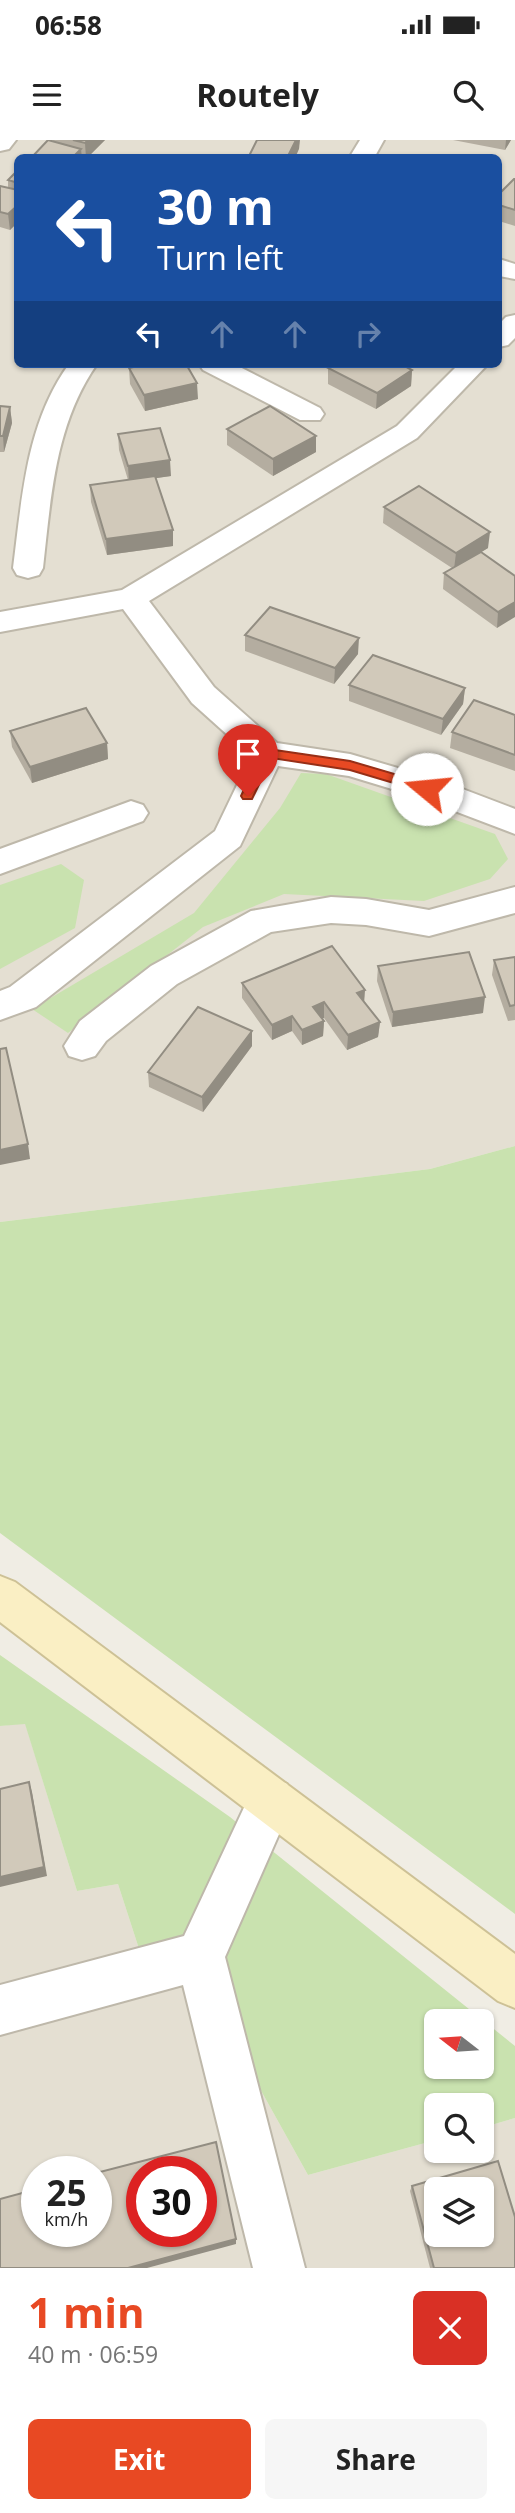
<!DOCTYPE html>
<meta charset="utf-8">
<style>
body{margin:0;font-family:"Open Sans",sans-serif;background:#f6f6f6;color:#222;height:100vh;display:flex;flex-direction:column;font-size:26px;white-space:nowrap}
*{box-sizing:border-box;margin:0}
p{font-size:23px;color:#767676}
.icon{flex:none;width:38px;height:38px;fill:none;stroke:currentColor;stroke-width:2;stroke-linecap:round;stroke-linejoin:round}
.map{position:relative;height:2128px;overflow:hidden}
.sheet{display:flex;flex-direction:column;background:#fff;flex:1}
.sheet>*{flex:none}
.guide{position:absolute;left:14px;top:14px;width:488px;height:214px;border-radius:10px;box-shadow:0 2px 5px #0004;background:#1a4fa0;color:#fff;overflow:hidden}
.needle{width:46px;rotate:287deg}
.controls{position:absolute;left:424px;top:1869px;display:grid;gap:14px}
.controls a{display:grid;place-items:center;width:70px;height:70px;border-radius:10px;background:#fff;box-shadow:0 2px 5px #0004;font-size:35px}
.speed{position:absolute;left:21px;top:2016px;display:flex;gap:14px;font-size:35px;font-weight:700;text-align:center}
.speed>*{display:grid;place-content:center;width:91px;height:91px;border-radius:50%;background:#fff;box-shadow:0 2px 5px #0004;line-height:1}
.speed small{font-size:18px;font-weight:400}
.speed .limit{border:10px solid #d22;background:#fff;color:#111}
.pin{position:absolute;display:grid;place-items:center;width:60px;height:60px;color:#fff;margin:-72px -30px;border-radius:50% 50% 50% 0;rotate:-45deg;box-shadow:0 0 7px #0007}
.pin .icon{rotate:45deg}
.me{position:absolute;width:77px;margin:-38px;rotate:287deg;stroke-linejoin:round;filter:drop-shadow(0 0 5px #0008)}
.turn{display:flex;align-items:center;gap:24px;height:147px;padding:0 28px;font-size:32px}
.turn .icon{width:91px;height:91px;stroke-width:2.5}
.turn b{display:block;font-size:49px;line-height:60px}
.lanes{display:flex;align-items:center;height:66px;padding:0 28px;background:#0003;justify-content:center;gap:35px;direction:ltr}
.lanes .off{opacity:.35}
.round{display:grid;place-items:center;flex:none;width:74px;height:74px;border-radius:10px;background:#f6f6f6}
.summary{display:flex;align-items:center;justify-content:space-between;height:119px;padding:0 28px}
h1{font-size:42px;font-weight:700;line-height:52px;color:#e84923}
.cta{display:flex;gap:14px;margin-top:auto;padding:14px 28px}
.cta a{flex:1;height:80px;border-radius:10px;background:#e84923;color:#fff;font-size:28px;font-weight:700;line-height:80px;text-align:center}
.cta a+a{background:#f6f6f6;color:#222}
.status{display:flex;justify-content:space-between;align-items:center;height:49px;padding:0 35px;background:#fff;direction:ltr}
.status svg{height:19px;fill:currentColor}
header{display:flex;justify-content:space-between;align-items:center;height:91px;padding:0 28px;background:#fff;font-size:32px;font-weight:700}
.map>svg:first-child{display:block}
.residential{fill:#e4dfd2;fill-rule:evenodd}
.green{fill:#c9e2af;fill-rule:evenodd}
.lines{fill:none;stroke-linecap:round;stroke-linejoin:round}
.street-casing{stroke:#beb8aa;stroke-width:4}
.secondary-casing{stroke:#cdc196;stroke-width:4}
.street{fill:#fff;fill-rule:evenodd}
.secondary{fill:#faefc4;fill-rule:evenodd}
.wall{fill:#b4ada0}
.shaded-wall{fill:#928d82}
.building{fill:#d1c9ba;stroke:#928d82;stroke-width:2;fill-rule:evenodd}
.route{fill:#e84923;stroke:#972f17;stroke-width:2}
</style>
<div class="status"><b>06:58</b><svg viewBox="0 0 49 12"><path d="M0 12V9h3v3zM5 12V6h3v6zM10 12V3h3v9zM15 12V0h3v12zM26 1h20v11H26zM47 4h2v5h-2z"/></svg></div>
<header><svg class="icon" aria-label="menu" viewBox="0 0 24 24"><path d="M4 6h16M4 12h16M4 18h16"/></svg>Routely<svg class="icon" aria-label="search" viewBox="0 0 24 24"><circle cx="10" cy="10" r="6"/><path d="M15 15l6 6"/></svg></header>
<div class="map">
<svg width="515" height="2128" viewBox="0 0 515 2128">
<rect width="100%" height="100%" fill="#f0ede4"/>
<g class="residential">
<path d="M0 0H515V1006L430 1029 0 1082ZM18 18H499V224H18Z"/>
<path d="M25 1583 77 1751 118 1744 142 1818 185 1814 308 2035 436 2000V2011H481V1988L515 1978V2128H0V1586ZM37 2032H96V2091H37ZM142 2032H201V2091H142ZM436 2049H481V2095H436Z"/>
</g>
<g class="green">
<path d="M301 633 326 634 495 694 508 719 490 739 424 761 284 754 203 787 68 893 32 869 194 773 280 668Z"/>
<path d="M61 724 84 740 75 788 0 829V745Z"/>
<path d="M515 1006V1774L0 1393V1082L430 1029Z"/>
<path d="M0 1515 230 1677 515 1906V1978L481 1988V1965H436V2000L308 2035 185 1814 142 1818 118 1744 77 1751 25 1584 0 1586ZM436 1881H481V1927H436Z"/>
</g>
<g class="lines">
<defs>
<g id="street">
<path d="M0 0H16L9 9 0 11Z"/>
<path d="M360 0H384L374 18H349Z"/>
<path d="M499 119 515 124V139L499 136Z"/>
<path d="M515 175V198L508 205 499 207V184L506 177Z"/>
<path d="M69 224H97C55 284 51 357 43 428L39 435 28 438 17 435 13 428C22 358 26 283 69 224Z"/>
<path d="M199 224H234L320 268 324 274 320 280H300L203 230Z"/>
<path d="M459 224H488L417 298 149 461 214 547 277 603 350 614 439 640 515 669V694L415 656 349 636 278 626 240 706 36 867 0 880V851L10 847 215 691 251 616 192 563 123 469 0 492V472L122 450 397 286Z"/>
<path d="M131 661 143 665 148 673 143 681 0 734V709Z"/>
<path d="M515 747V773L429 796 366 785 331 783 271 792 177 844 106 901 95 916 82 920 69 916 64 906 80 881 151 826 251 771 331 757 366 759 429 770Z"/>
<path d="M271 1637 287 1644 294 1660 225 1817 305 2128H253L183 1845 0 1895V1845L184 1796 255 1644Z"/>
</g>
<path id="secondary" d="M0 1436 15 1442 515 1814V1868L498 1861 0 1482Z"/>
</defs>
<use href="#street" class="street-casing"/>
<use href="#secondary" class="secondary-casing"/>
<use href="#street" class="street"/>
<use href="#secondary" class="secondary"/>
</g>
<g class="wall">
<path d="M52 0H105L87 18H31L53 1Z"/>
<path d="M453 0H511L505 10Z"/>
<path d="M18 30V82L10 90 0 87V46L8 48V40Z"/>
<path d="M515 39V86L499 81V54Z"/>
<path d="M129 228 198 259 145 271 130 244Z"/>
<path d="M328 228 412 230 411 246 376 269 328 244Z"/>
<path d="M0 266 10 267 12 283 4 312H0Z"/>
<path d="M227 289 316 312 273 336 227 305Z"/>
<path d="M118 294 171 336 156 338 173 390V406L107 415 91 362 90 345 128 340 119 310Z"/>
<path d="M384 367 488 408 481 412 515 436 497 488 443 449 444 433 452 428 383 383Z"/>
<path d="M245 495 358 514 334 544 245 511Z"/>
<path d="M349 545 465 548 463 564 441 595 349 561Z"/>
<path d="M515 575V631L450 608 452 592Z"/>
<path d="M10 591 107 603 108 619 32 643 12 607Z"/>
<path d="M515 817V880L508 881 492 835 494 820Z"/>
<path d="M378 826 483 873 392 887 377 841Z"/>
<path d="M242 843 365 862 380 882 378 897 347 910 324 878H322L324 881 323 896 302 905 292 891 272 900 242 858Z"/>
<path d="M252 906 203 972 149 947 148 932Z"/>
<path d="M412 2046 515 2128H430L410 2051Z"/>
</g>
<g class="shaded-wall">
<path d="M88 0H105L87 18H86L85 3Z"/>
<path d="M296 0H300L299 9 295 18H287Z"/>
<path d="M506 0H511L505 10Z"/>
<path d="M81 9 82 18H72Z"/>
<path d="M18 65V82L10 90 8 74Z"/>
<path d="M412 230 411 246 376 269 377 253Z"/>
<path d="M197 243 198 259 145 271 144 255Z"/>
<path d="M10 267 12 283 4 312 3 296Z"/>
<path d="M316 296V312L273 336V319Z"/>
<path d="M170 320 171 336 129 342 128 326Z"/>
<path d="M173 390V406L107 415 106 399Z"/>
<path d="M490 392 488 408 454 429 456 413Z"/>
<path d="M515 462V477L497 488 498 472Z"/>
<path d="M359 498 358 514 334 544 335 528Z"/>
<path d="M465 548 463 564 441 595 443 579Z"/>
<path d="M107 603 108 619 32 643 30 627Z"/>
<path d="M365 850 364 865 357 853Z"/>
<path d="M485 857 483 873 392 887 393 872Z"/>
<path d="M324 862V878L313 882V867Z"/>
<path d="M292 876V891L272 900V885Z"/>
<path d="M324 881 323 896 302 905V890Z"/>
<path d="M380 882 378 897 347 910 348 895Z"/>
<path d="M252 891V906L203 972 202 957Z"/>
<path d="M28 1004 30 1019 0 1025V1010Z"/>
<path d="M29 1642 32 1652 47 1736 0 1747V1737Z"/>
<path d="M236 2099V2104L147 2128H128Z"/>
</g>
<g class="building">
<path d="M48 0 81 9 72 18H31Z"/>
<path d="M73 0H88L85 3Z"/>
<path d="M257 0H296L287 18H248Z"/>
<path d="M18 30V43L8 40Z"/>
<path d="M514 39H515V70L499 65V54Z"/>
<path d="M0 46 18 50V65L8 74 0 72Z"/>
<path d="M147 224H186L197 243 144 255 129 228Z"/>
<path d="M334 224H401L412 230 377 253 328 228Z"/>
<path d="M0 266 10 267 3 296H0Z"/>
<path d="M270 266 316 296 273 319 227 289Z"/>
<path d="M160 288 170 320 128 326 118 294Z"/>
<path d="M155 336 173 390 106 399 90 345Z"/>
<path d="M419 346 490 392 456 413 384 367Z"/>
<path d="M481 412 515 436V462L498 472 444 433Z"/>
<path d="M270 467 359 498 335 528 245 495Z"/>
<path d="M373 515 465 548 443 579 349 545Z"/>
<path d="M474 560 515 575V615L452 592Z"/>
<path d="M86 568 107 603 30 627 10 591Z"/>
<path d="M332 806 365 850 357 853 380 882 348 895 324 862 313 867 324 881 302 890 292 876 272 885 242 843Z"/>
<path d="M469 812 485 857 393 872 378 826Z"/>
<path d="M515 817V865L510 866 494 820Z"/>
<path d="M198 867 252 891 202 957 148 932Z"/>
<path d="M6 908 28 1004 0 1010V909Z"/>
<path d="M29 1642 44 1727 0 1737V1649Z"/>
<path d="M216 2002 236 2099 128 2128H0V2059L37 2049V2091H96V2033ZM142 2032H201V2091H142Z"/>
<path d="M498 2021 515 2077V2128H434L412 2046ZM436 2049H481V2095H436Z"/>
</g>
<path class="route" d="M268 609 350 621 432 645 434 649 427 653 350 630 272 618 252 659H243L241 656 261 613Z"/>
</svg>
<div class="controls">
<a><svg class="needle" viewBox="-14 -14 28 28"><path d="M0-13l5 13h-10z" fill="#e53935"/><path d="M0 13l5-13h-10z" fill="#767676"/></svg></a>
<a><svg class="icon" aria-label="search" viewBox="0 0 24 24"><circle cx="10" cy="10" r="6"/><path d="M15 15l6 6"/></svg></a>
<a><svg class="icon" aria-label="layers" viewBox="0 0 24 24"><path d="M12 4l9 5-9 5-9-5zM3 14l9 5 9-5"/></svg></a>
</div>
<div class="speed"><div>25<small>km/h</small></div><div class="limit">30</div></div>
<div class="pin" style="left:248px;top:656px;background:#d93025"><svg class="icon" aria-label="arrive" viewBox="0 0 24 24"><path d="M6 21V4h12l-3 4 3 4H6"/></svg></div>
<svg class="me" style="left:427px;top:649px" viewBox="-20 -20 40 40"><circle r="19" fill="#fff"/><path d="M0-13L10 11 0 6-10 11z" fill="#e84923"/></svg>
<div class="guide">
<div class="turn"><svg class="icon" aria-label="left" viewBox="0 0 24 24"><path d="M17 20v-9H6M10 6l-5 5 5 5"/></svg><div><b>30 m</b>Turn left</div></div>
<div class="lanes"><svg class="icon" aria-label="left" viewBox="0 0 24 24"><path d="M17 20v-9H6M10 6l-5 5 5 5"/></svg><svg class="icon off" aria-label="ahead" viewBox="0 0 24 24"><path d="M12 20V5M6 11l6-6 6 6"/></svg><svg class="icon off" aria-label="ahead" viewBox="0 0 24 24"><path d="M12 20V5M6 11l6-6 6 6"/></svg><svg class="icon off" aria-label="right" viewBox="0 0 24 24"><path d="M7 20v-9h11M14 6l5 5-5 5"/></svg></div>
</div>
</div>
<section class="sheet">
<div class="summary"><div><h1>1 min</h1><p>40 m · 06:59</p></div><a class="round" style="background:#d93025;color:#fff"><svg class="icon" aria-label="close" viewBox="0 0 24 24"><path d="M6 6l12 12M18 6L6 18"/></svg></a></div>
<div class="cta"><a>Exit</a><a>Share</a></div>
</section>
